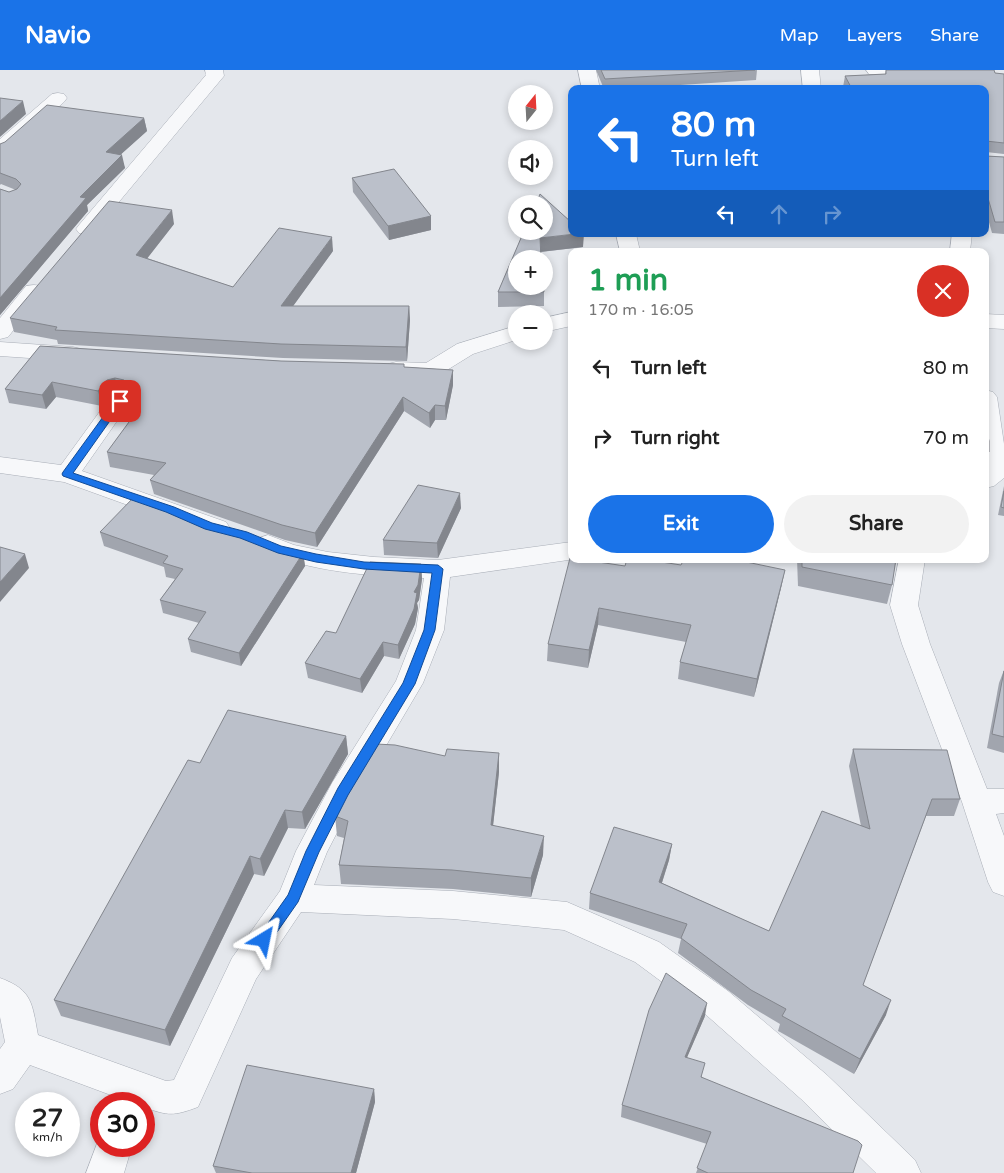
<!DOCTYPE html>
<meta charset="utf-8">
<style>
body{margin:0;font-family:"Varela Round",sans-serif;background:#f2f2f2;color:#222;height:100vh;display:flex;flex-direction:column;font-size:19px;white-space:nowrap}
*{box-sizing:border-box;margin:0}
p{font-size:16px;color:#767676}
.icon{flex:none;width:28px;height:28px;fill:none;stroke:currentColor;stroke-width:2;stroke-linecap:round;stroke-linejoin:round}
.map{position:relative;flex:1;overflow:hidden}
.details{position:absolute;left:568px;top:178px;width:421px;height:315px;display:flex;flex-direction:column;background:#fff;border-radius:10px;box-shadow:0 2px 8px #0003}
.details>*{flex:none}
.hud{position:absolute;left:568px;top:15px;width:421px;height:152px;border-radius:10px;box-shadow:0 2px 8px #0003;background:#1a73e8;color:#fff;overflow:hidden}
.needle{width:32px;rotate:18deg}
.fabs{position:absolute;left:508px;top:15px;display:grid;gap:10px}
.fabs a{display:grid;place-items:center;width:45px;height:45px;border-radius:50%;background:#fff;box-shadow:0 2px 8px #0003;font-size:25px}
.speed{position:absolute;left:15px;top:1022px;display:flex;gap:10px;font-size:25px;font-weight:700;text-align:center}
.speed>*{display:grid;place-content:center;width:65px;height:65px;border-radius:50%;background:#fff;box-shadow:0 2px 8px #0003;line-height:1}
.speed small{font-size:12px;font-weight:400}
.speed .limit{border:8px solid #d22;background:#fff;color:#111}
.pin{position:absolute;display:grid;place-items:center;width:42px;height:42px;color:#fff;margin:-21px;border-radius:10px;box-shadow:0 2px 8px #0006}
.me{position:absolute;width:55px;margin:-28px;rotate:35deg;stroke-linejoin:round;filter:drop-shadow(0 0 4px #0008)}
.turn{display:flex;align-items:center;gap:18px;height:105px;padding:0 20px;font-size:22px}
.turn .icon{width:65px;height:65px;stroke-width:2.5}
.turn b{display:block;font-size:35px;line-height:42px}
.lanes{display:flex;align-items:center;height:48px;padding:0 20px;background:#0003;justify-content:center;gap:25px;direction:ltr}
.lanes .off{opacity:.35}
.round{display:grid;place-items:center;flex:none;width:52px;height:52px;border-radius:26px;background:#f2f2f2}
.headline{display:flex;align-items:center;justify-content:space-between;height:85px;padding:0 20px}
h1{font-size:30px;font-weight:700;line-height:38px;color:#1e9e55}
.cta{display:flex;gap:10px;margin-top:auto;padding:10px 20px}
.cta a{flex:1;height:58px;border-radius:30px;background:#1a73e8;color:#fff;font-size:20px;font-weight:700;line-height:58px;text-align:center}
.cta a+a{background:#f2f2f2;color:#222}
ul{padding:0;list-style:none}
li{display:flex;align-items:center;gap:15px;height:70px;padding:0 20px}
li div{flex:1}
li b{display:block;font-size:19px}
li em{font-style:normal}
header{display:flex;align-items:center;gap:30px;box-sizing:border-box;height:70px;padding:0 25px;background:#1a73e8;color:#fff}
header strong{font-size:24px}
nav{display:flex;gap:28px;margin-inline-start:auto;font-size:18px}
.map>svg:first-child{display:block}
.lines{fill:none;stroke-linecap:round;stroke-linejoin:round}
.minor-casing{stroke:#a9aeb7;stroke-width:1}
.minor{fill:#f7f8fa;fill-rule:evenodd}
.wall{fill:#a1a5ae}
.shaded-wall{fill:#83868d}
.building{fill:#bbc0ca;stroke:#83868d}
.route{fill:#1a73e8;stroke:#114b97}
</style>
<header>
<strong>Navio</strong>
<nav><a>Map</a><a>Layers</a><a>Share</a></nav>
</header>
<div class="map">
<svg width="1004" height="1103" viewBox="0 0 1004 1103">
<rect width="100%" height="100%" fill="#e4e7ec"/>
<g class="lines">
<defs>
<g id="minor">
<path d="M205 0H223L224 6 93 163 86 165 79 163 76 159 79 155 206 5Z"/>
<path d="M578 0H596L600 19H582Z"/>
<path d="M801 0H819L821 19H803Z"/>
<path d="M866 0H930L932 3 929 7 923 8 875 5 869 4Z"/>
<path d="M58 23 64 24 67 28 64 32 7 83 0 85V69L52 24Z"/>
<path d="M616 164H636L640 181H620Z"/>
<path d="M952 164H972L970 181H950Z"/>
<path d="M34 215 42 216 45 221 8 267 0 269V248L26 216Z"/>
<path d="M571 242V256L544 262V248Z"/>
<path d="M985 244 1004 245V259L985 258Z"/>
<path d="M516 256V270L473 284 439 305 431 307 388 304 385 299 388 294 396 292 426 293 457 274Z"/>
<path d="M0 272 73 277 81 279 84 284 81 289 73 291 0 286Z"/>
<path d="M985 320 993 322 997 327 1004 374V408L994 416 985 418Z"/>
<path d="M119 324 127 326 131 331 82 401 226 452 230 458 226 464 217 467 208 464 64 412 0 403V387L61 395 111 326Z"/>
<path d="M268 465 294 475 328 482 374 487 438 490 571 472V489H575L450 507 444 560 423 613 354 730 327 782 314 815 453 821 567 832 659 872 728 921 827 1005 915 1090 921 1103H876L801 1029 704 943 635 892 564 860 453 849 301 842 256 909 198 1037C174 1046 168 1046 144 1037V1034H135L30 995 13 1019 0 1024V979L5 972 0 947V908C33 920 32 934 38 965L166 1011 174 1010 232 888 280 821 296 781 332 713 396 611 416 560 424 508C367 506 311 502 259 480L255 474 259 468Z"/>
<path d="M899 489H925L918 535 930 574 987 719H1004V743L996 744 1004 766V826L993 822 988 812 962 732 902 574 890 535Z"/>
<path d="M101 1063V1076H132L124 1103H86Z"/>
</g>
</defs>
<use href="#minor" class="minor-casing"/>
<use href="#minor" class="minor"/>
</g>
<g class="wall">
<path d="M596 0H757L756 10 620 19H604Z"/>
<path d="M886 0H994L995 3 1004 4V84L986 82V86L1004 87V164L992 163 985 138V19H844L843 17 845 6 885 4Z"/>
<path d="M144 48 147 61 120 85 125 98 87 135 88 141 0 245V119L9 122 16 120 1 114 0 115V74Z"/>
<path d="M352 108 431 146V160L389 170 353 122Z"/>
<path d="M174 154 147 188 233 217 333 181 293 236H409L410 250 407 291 283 288 58 274 57 270 14 262 10 248Z"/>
<path d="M524 161 583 177 541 182 544 222V236L498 237V222Z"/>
<path d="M40 276 281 291 404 297 453 300V315L446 350H435L430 358 404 341 317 477 285 470 154 424 150 410 154 405 110 397 107 382 130 351H129L123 326 125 324 119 322 111 324 102 336 56 327 46 339 9 333 5 319Z"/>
<path d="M985 353 989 382 985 395Z"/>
<path d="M1004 416V446L998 445Z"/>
<path d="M461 438 438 488 384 485 383 470Z"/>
<path d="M197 450 275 476 303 483 305 496 241 596 191 582 188 569 199 553 163 543 160 530 175 509 166 507 164 497 104 476 100 462Z"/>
<path d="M797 489H896L892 515 887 534 798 516Z"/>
<path d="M421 494 422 509 419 530 417 533 418 538 415 554 399 589 384 586 362 623 308 608 305 593Z"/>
<path d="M681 495 785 500 781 518 754 627 678 609 680 592 686 572 598 555 588 598 547 591 548 574 625 496Z"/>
<path d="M1004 600V683L987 678 999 613Z"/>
<path d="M346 666 348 684 305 759 288 758 264 806 254 804 170 976 61 946 54 930 200 693Z"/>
<path d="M853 679 960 729 954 746H926L863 915 886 945 854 1004 780 962 778 961 780 954 748 935 678 883 681 869 589 839 590 823 672 774 669 790 662 813 769 861 861 756 849 696Z"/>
<path d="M499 683V702L493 755 543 785 531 827 453 819 341 814 339 795 344 768 337 766 335 746 445 686Z"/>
<path d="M705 946 687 987 702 1007 853 1103H696L707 1074 621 1047 622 1035Z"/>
<path d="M374 1019 375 1032 356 1103H216L213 1096Z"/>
</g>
<g class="shaded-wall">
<path d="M23 31 26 44 0 67V51Z"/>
<path d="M144 48 147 61 109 95 106 82Z"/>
<path d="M122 85 125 98 87 135 88 141 0 245V228L80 127Z"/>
<path d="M172 140 174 154 139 199 136 185Z"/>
<path d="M431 146V160L389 170 388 156Z"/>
<path d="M575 164H584L583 177 539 182 540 168Z"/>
<path d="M332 167 333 181 283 250 281 236Z"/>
<path d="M409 236 410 250 407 291 406 277Z"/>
<path d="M453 300V315L446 350 445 336Z"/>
<path d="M115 308 119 322 111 324 102 336 98 321 107 310Z"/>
<path d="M52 312 56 327 46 339 42 325Z"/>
<path d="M403 327 404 341 317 477 315 463Z"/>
<path d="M435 335V350L430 358 429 343Z"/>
<path d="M460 423 461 438 438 488 437 473Z"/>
<path d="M303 483 305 496 241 596 239 583Z"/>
<path d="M25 484 29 498 0 532V512Z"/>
<path d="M421 494 422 509 419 530 417 533 418 538 415 554 399 589 398 575 414 522Z"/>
<path d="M785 500 781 518 754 627 757 609Z"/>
<path d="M599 538 598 555 588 598 589 580Z"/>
<path d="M383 572 384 586 362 623 360 609Z"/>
<path d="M346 666 348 684 305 759 302 742Z"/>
<path d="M499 683V702L491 774V755Z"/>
<path d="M285 740 288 758 264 806 260 789Z"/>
<path d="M544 766 543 785 531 827V808Z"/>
<path d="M672 774 669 790 657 828 659 812Z"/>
<path d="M250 786 254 804 170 976 165 960Z"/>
<path d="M891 930 886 945 854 1004 860 989Z"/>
<path d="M707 933 705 946 682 999 685 987Z"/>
<path d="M374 1019 375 1032 356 1103H351Z"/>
</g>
<g class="building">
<path d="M601 0H755L605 9Z"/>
<path d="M886 0H994L995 3 1004 4V73L986 71V86L1004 87V152H995L985 118V19H852L845 6 886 4Z"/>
<path d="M0 28 23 31 0 51Z"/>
<path d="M47 35 144 48 106 82 122 85 80 127 86 128 0 228V119L9 122 17 119 21 114 16 109 0 103V74L5 72Z"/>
<path d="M394 99 431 146 388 156 352 108Z"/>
<path d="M540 124 571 152V164H575L540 168 541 189H516V216H543L544 222H498L524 161H544V134H536Z"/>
<path d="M109 131 172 140 136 185 233 217 279 158 332 167 281 236H409L406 277 281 274 55 260 57 257 10 248Z"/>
<path d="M40 276 281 291 404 294V297L453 300 445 336 435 335 429 343 403 327 315 463 282 455 150 410 166 393 107 382 140 337 126 336 130 328 123 326 130 316 124 310 115 308 107 310 98 321 52 312 42 325 5 319Z"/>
<path d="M985 353 989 371V382H985Z"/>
<path d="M418 415 460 423 437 473 383 470Z"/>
<path d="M1004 421V438L1001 437Z"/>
<path d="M135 426 197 450 232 460 275 476 303 483 239 583 188 569 206 542 160 530 183 499 163 493 168 486 100 462Z"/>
<path d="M0 477 25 484 0 512Z"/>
<path d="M570 488H571V489H578L625 496 627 489H642L681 495 684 489H732L785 500 757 609 680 592 691 555 599 538 589 580 548 574Z"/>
<path d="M802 489H896L892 515 802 497Z"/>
<path d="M370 492 421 494 418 515 414 522 417 523 414 539 398 575 383 572 360 609 305 593 326 561 336 563Z"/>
<path d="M1004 601V667L992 664Z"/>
<path d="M228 640 346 666 302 742 285 740 260 789 250 786 165 960 54 930 188 690 200 693Z"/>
<path d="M376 674 395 675 445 686 447 679 499 683 491 755 544 766 531 808 452 800 339 795 348 751 335 746Z"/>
<path d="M853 679 947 680 960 729H932L863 915 891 930 860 989 784 947 782 946 786 939 751 920 681 868 687 854 590 823 614 757 672 774 659 812 769 861 822 741 870 759Z"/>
<path d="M666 903 707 933 685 987 705 993 701 1007 858 1071 862 1075 853 1103H708L697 1098 711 1062 622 1035 649 940Z"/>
<path d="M247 995 374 1019 351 1103H252L213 1096Z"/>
</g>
<path class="route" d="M120 328 124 331 73 403 174 437 212 453 247 462 281 476 316 484 364 492 438 495 443 499 435 560 415 614 348 725 319 782 298 832 268 875 264 876 259 875 257 870 259 866 288 825 306 781 338 718 403 613 424 560 432 503 364 499 316 492 278 483 240 468 205 459 166 442 63 406 62 404 63 402 116 329Z"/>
</svg>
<div class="fabs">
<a><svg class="needle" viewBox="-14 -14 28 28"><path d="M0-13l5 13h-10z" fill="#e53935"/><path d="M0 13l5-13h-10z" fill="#767676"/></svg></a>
<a><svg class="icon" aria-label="sound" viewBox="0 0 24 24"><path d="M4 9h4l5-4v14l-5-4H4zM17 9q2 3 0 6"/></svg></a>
<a><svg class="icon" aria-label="search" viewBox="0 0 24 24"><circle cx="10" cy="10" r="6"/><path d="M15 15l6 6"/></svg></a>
<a>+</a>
<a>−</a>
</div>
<div class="speed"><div>27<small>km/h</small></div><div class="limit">30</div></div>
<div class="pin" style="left:120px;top:331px;background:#d93025"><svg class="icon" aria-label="arrive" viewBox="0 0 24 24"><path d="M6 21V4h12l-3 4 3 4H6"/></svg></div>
<svg class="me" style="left:264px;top:870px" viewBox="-20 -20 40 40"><path d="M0-17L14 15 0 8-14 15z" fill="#1a73e8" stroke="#fff" stroke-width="4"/></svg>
<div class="hud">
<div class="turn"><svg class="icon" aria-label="left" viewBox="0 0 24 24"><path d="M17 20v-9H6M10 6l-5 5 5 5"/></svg><div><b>80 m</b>Turn left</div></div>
<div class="lanes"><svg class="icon" aria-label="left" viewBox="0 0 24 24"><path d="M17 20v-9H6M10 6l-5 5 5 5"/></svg><svg class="icon off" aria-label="ahead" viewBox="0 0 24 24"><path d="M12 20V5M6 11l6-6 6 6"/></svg><svg class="icon off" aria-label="right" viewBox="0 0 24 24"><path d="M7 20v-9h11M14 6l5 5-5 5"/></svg></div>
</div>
<section class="details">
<div class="headline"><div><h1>1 min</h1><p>170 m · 16:05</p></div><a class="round" style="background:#d93025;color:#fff"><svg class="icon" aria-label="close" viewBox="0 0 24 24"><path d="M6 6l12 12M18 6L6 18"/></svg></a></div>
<ul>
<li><svg class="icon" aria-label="left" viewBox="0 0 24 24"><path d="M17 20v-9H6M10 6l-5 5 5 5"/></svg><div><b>Turn left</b></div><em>80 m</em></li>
<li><svg class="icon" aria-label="right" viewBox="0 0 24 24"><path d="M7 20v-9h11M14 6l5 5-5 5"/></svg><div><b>Turn right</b></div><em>70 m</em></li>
</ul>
<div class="cta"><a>Exit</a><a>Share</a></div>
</section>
</div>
